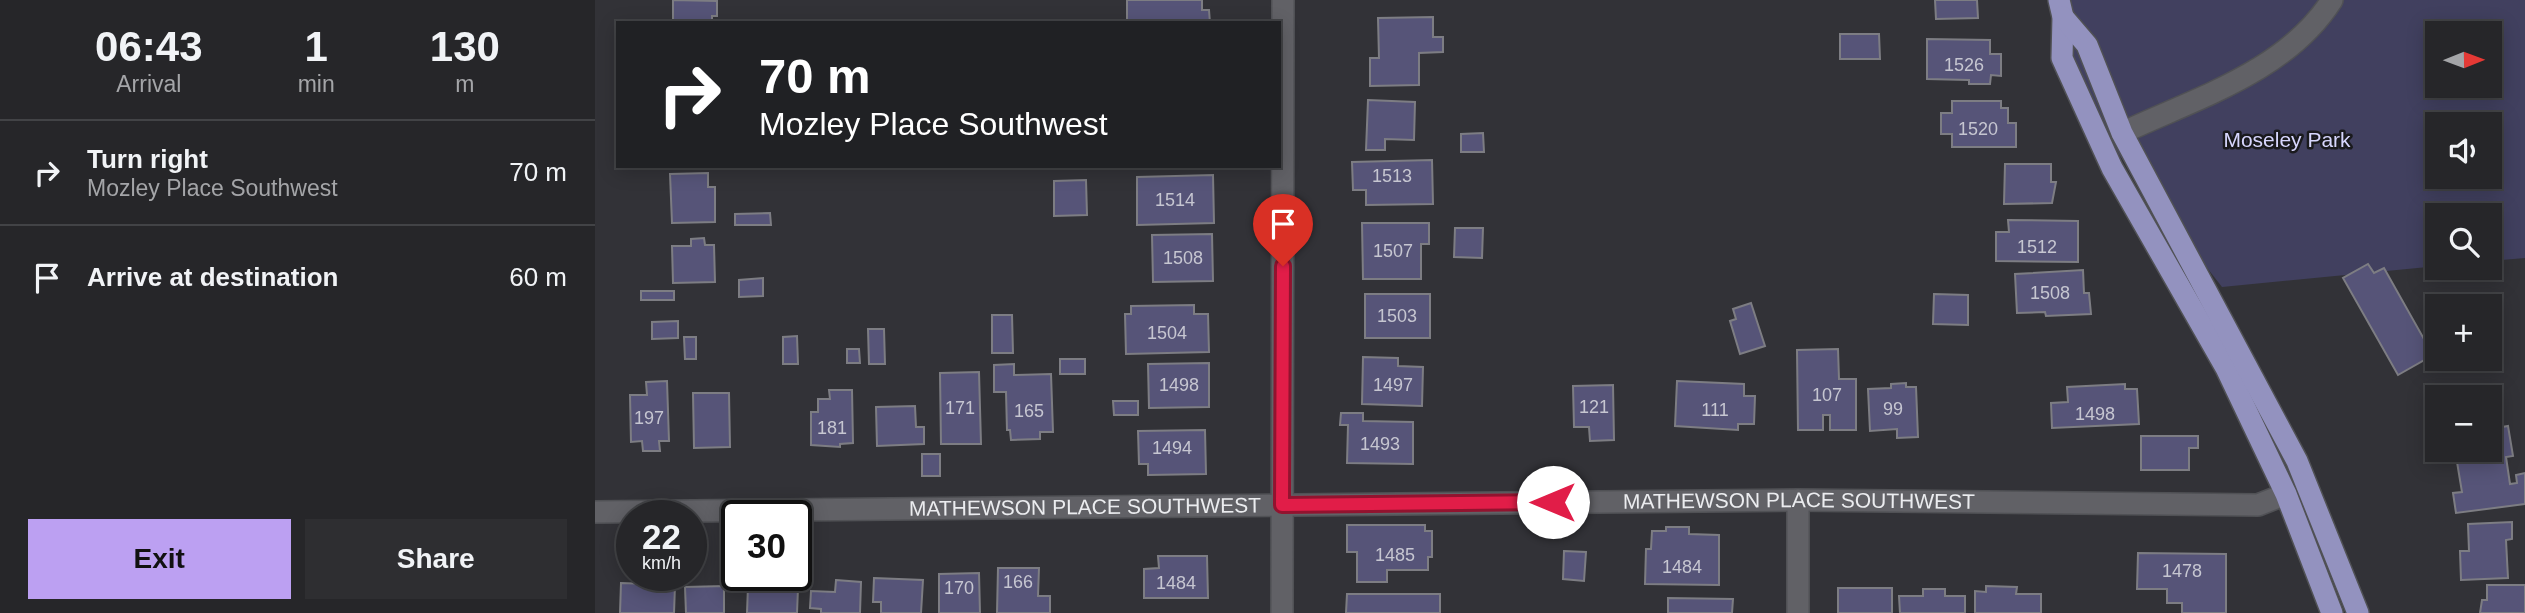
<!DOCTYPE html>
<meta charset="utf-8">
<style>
body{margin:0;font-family:Helvetica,sans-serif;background:#2e2e31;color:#f1f3f6;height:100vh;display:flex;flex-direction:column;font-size:26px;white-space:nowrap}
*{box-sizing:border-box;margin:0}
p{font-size:23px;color:#a4a5a8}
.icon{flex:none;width:38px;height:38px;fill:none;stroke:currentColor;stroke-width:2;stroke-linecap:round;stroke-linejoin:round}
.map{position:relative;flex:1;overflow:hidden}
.sheet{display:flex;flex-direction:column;background:#262629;width:595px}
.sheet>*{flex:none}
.top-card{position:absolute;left:21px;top:21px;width:665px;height:147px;border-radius:0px;box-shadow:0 4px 18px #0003,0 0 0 2px #424346;background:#202124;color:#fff;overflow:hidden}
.needle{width:46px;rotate:89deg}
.buttons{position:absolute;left:1830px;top:21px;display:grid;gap:14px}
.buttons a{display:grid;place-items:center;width:77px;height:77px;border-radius:0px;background:#262629;box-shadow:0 4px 18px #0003,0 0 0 2px #424346;font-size:35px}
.speed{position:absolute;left:21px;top:500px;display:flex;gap:14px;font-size:35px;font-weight:700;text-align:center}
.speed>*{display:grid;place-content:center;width:91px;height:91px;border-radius:50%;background:#262629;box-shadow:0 4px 18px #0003,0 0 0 2px #424346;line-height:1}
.speed small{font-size:18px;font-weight:400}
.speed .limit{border:4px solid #111;border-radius:10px;background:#fff;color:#111}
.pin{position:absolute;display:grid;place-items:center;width:60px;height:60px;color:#fff;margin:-72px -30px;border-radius:50% 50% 50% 0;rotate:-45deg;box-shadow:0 0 7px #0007}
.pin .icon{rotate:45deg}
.me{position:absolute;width:77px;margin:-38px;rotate:270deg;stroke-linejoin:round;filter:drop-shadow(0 0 5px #0008)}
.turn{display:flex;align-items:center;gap:24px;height:147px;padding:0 28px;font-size:32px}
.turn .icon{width:91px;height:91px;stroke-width:2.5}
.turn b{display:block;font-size:49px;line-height:60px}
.eta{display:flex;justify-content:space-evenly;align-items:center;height:119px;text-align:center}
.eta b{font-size:42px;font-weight:600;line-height:49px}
.action{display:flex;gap:14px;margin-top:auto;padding:14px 28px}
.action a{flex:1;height:80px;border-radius:0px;background:#bca0f2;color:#111;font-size:28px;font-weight:600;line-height:80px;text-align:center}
.action a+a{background:#2e2e31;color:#f1f3f6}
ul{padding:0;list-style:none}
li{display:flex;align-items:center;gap:21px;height:105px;padding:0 28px;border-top:2px solid #424346}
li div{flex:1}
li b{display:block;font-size:26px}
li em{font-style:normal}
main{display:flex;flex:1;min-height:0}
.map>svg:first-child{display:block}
.green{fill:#41405f;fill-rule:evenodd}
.building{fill:#565478;stroke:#7d7d83;stroke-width:2}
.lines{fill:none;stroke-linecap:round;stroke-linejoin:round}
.minor-casing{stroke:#505155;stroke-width:24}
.major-casing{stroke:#505155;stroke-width:24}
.minor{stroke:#616166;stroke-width:21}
.major{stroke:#9392bf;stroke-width:21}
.route-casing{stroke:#92132f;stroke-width:18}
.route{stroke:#e11d48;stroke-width:12}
.labels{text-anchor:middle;stroke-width:5;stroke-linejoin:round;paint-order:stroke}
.number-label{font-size:18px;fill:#c6c6d1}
.park-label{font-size:21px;fill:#d7d6fd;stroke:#1a1a1d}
.street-label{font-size:21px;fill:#ebecef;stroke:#1a1a1d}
</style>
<main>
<section class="sheet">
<div class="eta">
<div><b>06:43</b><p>Arrival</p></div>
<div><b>1</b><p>min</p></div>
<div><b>130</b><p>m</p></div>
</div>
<ul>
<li><svg class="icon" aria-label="right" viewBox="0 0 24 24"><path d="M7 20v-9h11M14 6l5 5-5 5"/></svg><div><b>Turn right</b><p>Mozley Place Southwest</p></div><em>70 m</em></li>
<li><svg class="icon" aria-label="arrive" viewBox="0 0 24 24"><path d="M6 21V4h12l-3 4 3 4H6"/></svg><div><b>Arrive at destination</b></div><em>60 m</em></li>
</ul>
<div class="action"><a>Exit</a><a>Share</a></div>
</section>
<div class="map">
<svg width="1930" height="613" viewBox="0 0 1930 613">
<rect width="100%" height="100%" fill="#323237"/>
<path class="green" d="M1468 0H1930V258L1895 261V215H1843V266L1627 287 1461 74ZM1843 33H1895V86H1843ZM1843 124H1895V177H1843Z"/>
<g class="building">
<path d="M78 0 122 1V16H117V23H78Z"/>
<path d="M532 0H607V10H614L615 23H532Z"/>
<path d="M1340 0H1382L1383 18 1341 19Z"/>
<path d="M838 17V37H848V52L824 53V85L775 86V58H784L783 18Z"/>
<path d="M1245 34H1284L1285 59H1245Z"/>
<path d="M1332 39 1395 40V54H1406V76L1396 75 1395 84H1374V80L1332 79Z"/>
<path d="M773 100 820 102 819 140 790 139V150H771Z"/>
<path d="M1357 101H1406V108H1413V123H1421V147H1357V134H1346V113H1357Z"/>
<path d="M888 133 889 152H866V134Z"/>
<path d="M837 160 838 204 771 205V190H758L757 162Z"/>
<path d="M1410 164H1456V182H1461L1457 203 1409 204Z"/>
<path d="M113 173V187H120V222L77 223 75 174Z"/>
<path d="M618 175 619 223 542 225V177Z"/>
<path d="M491 180 492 215 459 216V181Z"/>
<path d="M175 213 176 225H140V214Z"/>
<path d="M1413 220 1483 221V262L1401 261V232H1414Z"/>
<path d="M767 223H834V244H826V279H768Z"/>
<path d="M860 228H888L887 258 859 257Z"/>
<path d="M617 234 618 281 558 282 557 235Z"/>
<path d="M109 238 110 245H119L120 282 78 283 77 246H96V239Z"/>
<path d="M1773 264 1779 273 1789 268 1838 355 1803 375 1748 278Z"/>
<path d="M1488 270 1489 293H1494L1496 314 1451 316 1450 312 1422 313 1420 274Z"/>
<path d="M168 278V296L144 297V280Z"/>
<rect x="46" y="291" width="33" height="9"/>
<rect x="770" y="294" width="65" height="44"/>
<path d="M1339 294 1373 295V325L1338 324Z"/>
<path d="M1156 303 1170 346 1145 354 1135 321 1141 319 1138 309Z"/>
<path d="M599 305V314H613L614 352 531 354 530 314H536V306Z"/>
<path d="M397 315H417L418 353H397Z"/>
<path d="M83 321V338L57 339V322Z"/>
<path d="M273 329H289L290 364H274Z"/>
<path d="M202 336 203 364H188V337Z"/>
<path d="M89 337H101V359H90Z"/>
<path d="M252 349H264L265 363H252Z"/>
<path d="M1243 349 1244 379H1261V430H1235V415H1228V430H1203L1202 350Z"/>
<path d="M768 357 803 358V366L828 367 827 406 767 404Z"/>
<rect x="465" y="359" width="25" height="15"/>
<path d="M614 363V407L554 408 553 364Z"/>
<path d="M419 364V375L456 374 458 432H445V439L416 440 415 430H412L411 392H399V365Z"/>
<path d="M384 372 386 444H346L345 373Z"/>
<path d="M72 381 74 441H64L65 451H48L47 441 36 442 35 395H52L51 382Z"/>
<path d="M1082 381 1149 384V396H1160L1159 424H1143V430L1080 426Z"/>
<path d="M1311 383V387H1321L1323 437 1302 438V429L1275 431 1273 389 1296 388V384Z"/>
<path d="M1530 384V389H1542L1544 424 1457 428 1456 403 1473 402 1472 387Z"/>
<path d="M1018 385 1019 440 995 441 994 427H979L978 386Z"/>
<path d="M234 390H257L258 443 245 444V447L216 445V412H223V399H235Z"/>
<path d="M98 393H134L135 447 99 448Z"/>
<path d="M518 401H543V415H519Z"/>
<path d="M320 406 321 427H329V444L282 446 281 407Z"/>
<path d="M1904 406 1907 427 1913 426 1918 456 1911 457 1915 484 1922 483 1921 475 1930 473V504L1861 513 1858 493 1867 492 1860 450H1895V408Z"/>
<path d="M746 413H768V421L818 422V464L752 463 753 425H745Z"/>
<path d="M610 430 611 474 553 475V464H544L543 431Z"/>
<path d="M1546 436H1603V448H1594V470H1546Z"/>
<rect x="327" y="454" width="18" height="22"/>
<path d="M1917 522V539L1911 540 1913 578 1866 580 1865 551H1874L1873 524Z"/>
<path d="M752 525H830V531H837V557H833V570H792V582H762V552H752Z"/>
<path d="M1071 527H1094V534L1124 535V585L1050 584 1051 549H1056L1057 531H1071Z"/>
<path d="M969 551 991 552 989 581 968 579Z"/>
<path d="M1543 553 1631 554V613H1587V603H1572V589H1542Z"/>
<path d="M563 556H612L613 598H549V569L564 568Z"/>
<path d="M403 568H444L443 596H455V613H402Z"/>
<path d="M384 573 385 613H344V574Z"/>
<path d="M279 578 328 580 326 613H286V602H278Z"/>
<path d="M241 580 266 582 265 613H226V609L215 608 216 591 240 592Z"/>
<path d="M26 583 80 585 79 613H25Z"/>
<path d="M1892 585H1930V613H1885L1887 600H1892Z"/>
<path d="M129 586V613H91L90 587Z"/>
<path d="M153 586 203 588 202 613H152Z"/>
<path d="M1391 586 1422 587 1421 594H1446V613H1380V591L1391 592Z"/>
<rect x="1243" y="588" width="54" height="25"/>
<path d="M1328 589H1350V596H1370V613H1305L1304 596H1328Z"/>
<path d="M752 594H845V613H751Z"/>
<path d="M1073 598 1138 599 1137 613H1073Z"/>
</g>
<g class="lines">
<defs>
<g id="minor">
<path d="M1527 133C1601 98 1691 72 1737 0"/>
<path id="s1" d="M0 512 1203 500 1663 505 1691 494"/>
<path d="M687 613 688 0"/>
<path d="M1203 613V500"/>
</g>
<g id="major">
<path d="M1464 0 1468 17 1467 58 1517 168 1631 368 1691 494 1737 613"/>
<path d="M1468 17 1492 45 1527 133 1702 461 1763 613"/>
</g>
</defs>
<use href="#minor" class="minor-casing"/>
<use href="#major" class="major-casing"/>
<use href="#minor" class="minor"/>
<use href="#major" class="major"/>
</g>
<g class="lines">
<defs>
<path id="route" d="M688 266 687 505 958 502"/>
</defs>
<use href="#route" class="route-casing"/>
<use href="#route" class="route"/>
</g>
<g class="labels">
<g class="number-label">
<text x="1369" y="71">1526</text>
<text x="1383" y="135">1520</text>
<text x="797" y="182">1513</text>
<text x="580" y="206">1514</text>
<text x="1442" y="253">1512</text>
<text x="798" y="257">1507</text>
<text x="588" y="264">1508</text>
<text x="1455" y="299">1508</text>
<text x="802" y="322">1503</text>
<text x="572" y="339">1504</text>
<text x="584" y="391">1498</text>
<text x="798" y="391">1497</text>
<text x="1232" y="401">107</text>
<text x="999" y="413">121</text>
<text x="365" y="414">171</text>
<text x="1298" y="415">99</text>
<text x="1120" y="416">111</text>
<text x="434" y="417">165</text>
<text x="1500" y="420">1498</text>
<text x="54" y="424">197</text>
<text x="237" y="434">181</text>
<text x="785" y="450">1493</text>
<text x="577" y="454">1494</text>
<text x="800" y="561">1485</text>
<text x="1087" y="573">1484</text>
<text x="1587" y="577">1478</text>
<text x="423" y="588">166</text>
<text x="581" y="589">1484</text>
<text x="364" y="594">170</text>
</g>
<g class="park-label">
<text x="1692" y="147">Moseley Park</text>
</g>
<g class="street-label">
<text dy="7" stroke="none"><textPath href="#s1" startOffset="1204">MATHEWSON PLACE SOUTHWEST</textPath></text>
<text dy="7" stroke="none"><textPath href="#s1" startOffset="490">MATHEWSON PLACE SOUTHWEST</textPath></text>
</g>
</g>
</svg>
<div class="buttons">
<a><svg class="needle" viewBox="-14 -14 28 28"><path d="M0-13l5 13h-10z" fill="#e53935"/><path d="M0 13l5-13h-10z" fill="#a4a5a8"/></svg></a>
<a><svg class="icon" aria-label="sound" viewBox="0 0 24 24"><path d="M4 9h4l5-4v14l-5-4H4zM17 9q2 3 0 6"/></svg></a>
<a><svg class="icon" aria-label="search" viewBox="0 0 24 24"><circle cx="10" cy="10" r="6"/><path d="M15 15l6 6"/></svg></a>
<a>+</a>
<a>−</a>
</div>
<div class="speed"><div>22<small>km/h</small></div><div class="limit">30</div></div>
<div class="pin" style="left:688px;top:266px;background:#d93025"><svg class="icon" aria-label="arrive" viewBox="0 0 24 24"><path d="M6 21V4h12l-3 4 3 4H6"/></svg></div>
<svg class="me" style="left:958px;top:502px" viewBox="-20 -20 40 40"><circle r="19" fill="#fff"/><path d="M0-13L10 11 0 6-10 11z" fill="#e11d48"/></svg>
<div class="top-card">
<div class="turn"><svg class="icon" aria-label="right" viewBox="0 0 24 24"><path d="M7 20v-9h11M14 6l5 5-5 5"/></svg><div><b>70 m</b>Mozley Place Southwest</div></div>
</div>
</div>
</main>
